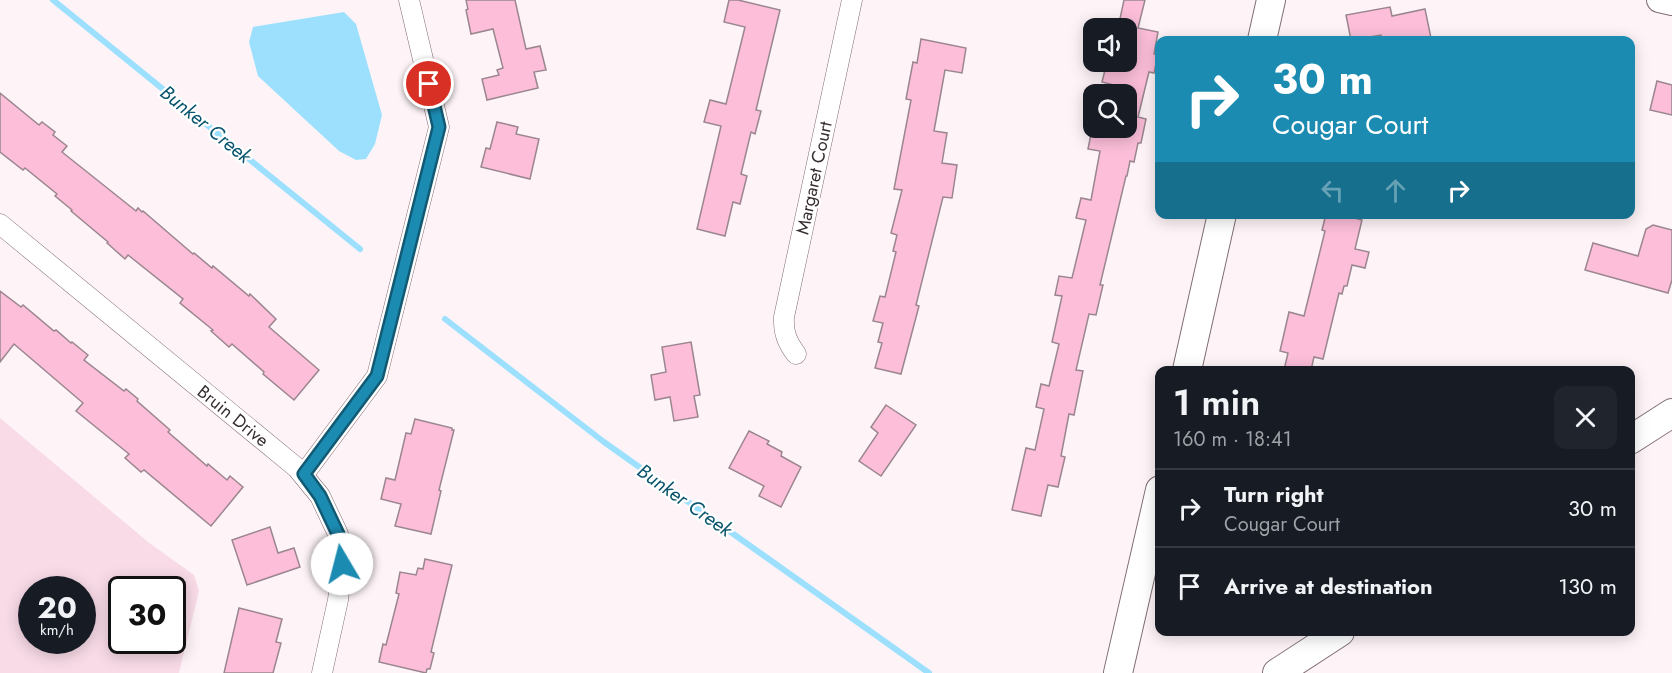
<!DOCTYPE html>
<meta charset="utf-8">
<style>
body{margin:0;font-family:Jost,sans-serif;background:#20242c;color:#f1f3f6;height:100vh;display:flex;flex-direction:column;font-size:22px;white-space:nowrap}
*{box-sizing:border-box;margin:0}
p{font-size:20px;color:#9ea1a6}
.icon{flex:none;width:33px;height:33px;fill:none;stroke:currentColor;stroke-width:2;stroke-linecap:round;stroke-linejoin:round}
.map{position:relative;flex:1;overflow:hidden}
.drawer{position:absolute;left:1155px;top:366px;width:480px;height:270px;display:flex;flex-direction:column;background:#171b24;border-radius:12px;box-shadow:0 3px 15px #0003}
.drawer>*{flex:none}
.top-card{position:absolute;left:1155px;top:36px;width:480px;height:183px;border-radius:12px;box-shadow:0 3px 15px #0003;background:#1c8bb1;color:#fff;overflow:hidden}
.tools{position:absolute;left:1083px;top:18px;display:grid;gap:12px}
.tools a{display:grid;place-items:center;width:54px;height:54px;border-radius:12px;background:#171b24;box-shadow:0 3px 15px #0003;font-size:30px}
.speed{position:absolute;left:18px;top:576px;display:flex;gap:12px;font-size:30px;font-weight:700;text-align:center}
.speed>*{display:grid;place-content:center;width:78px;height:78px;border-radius:50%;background:#171b24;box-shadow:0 3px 15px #0003;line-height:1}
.speed small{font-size:15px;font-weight:400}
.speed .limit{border:3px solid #111;border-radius:9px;background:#fff;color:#111}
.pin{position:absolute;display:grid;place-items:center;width:51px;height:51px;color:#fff;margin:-26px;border:3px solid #fff;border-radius:50%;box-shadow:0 2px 6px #0007}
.me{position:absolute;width:66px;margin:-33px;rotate:352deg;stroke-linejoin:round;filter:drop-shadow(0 0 4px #0008)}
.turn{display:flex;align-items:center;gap:21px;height:126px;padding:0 18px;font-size:27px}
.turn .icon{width:78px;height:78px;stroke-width:2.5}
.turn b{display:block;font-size:42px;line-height:51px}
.lanes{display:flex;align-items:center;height:57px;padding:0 18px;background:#0003;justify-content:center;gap:30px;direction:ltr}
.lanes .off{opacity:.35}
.round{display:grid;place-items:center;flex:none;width:63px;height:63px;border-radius:12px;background:#20242c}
.summary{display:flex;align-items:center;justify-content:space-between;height:102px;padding:0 18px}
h1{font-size:36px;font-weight:600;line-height:45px}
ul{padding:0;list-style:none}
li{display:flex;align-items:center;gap:18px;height:78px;padding:0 18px;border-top:2px solid #363941}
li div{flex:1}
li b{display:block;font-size:22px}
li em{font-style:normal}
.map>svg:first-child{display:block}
.green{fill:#f8dbe7;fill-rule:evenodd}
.water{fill:#9ce0fd}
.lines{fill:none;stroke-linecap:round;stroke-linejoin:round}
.stream{stroke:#9ce0fd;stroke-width:6}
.building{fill:#fcbed9;stroke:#9b868f;stroke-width:1.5}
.minor-casing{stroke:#806d75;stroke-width:21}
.tertiary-casing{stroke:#806d75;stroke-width:26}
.secondary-casing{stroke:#806d75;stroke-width:30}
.minor{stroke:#fff;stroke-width:20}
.tertiary{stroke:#fff;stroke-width:24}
.secondary{stroke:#fff;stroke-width:28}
.route-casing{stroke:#125a73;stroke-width:15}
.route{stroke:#1c8bb1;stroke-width:10}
.labels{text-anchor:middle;stroke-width:4.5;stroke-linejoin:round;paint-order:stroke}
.street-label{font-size:18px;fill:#372e32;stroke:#fff}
.water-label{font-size:20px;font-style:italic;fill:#0a556e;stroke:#fff}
</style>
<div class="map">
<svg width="1672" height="673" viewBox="0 0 1672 673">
<rect width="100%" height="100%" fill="#fef4f8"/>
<path class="green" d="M0 418 148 542 194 575 199 591 179 673H0ZM32 590H82V640H32ZM122 590H172V640H122Z"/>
<path class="water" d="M344 12 356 24 382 115 375 144 366 159 356 160 339 151 258 76 249 42 253 27Z"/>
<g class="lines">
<g class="stream">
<path d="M53 0 360 249"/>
<path d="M445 319 604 442 929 673"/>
</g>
</g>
<g class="building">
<path d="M466 0H515L526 49 540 46 546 70 534 72 538 88 487 100 482 79 499 75 497 70 503 68 493 29 471 34 466 10 468 9Z"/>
<path d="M729 0H738L780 10 756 110 761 111 755 134 751 132 741 174 747 176 740 204 733 202 725 236 697 229 721 126 704 122 710 100 726 104 745 27 724 22Z"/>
<path d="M1124 0H1145L1138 28 1158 32 1154 54 1158 55 1154 73 1149 72 1138 117 1146 119 1141 143H1138L1134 162 1130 161 1127 176H1126L1100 285H1103L1096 315 1089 314 1076 370 1083 371 1074 415 1069 414 1061 456 1065 457 1058 487 1048 485 1041 516 1012 510 1026 448 1035 450 1044 409 1036 407 1041 384 1049 386 1059 344 1052 342 1062 296 1055 295 1059 276 1072 278 1086 220 1076 218 1081 198 1091 200 1100 151 1088 149 1092 129 1104 131 1105 128H1126V88L1102 82 1107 62H1126V28H1118Z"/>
<path d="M1390 7 1392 16 1425 9 1431 38 1417 40H1382L1381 35 1351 40 1346 15Z"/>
<path d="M921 39 966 48 962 73 945 70 934 131 947 133 942 163 957 165 952 198 943 197 916 305 919 306 901 374 875 368 882 343 878 342 883 323 873 321 880 296 885 297 896 252 893 251 897 235 891 233 902 190 894 189 911 100 906 99 913 62 917 63Z"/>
<path d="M1657 81 1672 85V115L1650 110Z"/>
<path d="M0 93 39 125 42 122 55 132 53 135 67 146 62 152 136 211 138 208 142 212 143 211 193 254 194 253 212 268 213 266 249 296 250 294 276 319 269 327 319 370 294 400 263 374 264 372 232 344 229 347 211 331 213 330 180 303 183 299 128 255 125 259 107 243 108 242 71 211 72 210 55 196 57 194 25 168 23 170 0 152Z"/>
<path d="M497 122 518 127 516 134 539 139 530 179 481 167 486 148 490 149Z"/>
<path d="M1326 214H1339L1362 220 1355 249 1369 252 1365 268 1352 265 1347 286H1344L1342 294 1339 293 1323 359 1314 357 1311 370H1284L1288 353 1280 351 1289 312 1304 316 1325 231 1322 230Z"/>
<path d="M1653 225 1672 230V280L1668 293 1585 270 1593 243 1638 256 1646 229Z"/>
<path d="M0 291 21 307 23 305 54 331 56 330 71 343 72 342 88 355 84 360 124 391 126 389 138 399 137 401 170 430 168 432 207 466 208 464 227 480 230 476 243 487 211 526 144 470 141 472 125 458 129 454 76 411 83 403 14 344 0 362Z"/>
<path d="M691 342 700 395 694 396 698 417 674 421 670 397 655 400 651 375 666 372 662 347Z"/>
<path d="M886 405 916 425 881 476 859 461 878 433 871 427Z"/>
<path d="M415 419 452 428V430H454L439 490 441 491 431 534 395 526 401 504 381 499 386 478 395 480 406 433 411 434Z"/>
<path d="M749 431 769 441 767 444 782 452 781 456 801 467 781 507 759 496 764 486 729 468Z"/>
<path d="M270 527 278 553 294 548 300 567 247 585 232 540Z"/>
<path d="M425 559 452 565 431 652 434 653 430 669H427L426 673 379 662 383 644 386 645 399 594 396 593 400 572 416 575 418 568 423 569Z"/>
<path d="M239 608 282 619 276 642 281 643 273 673H224Z"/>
</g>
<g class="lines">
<defs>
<g id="minor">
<path d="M0 224 297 468 320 496 338 534 342 564 338 600 322 673"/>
<path d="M796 354C787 342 783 332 784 317L852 0"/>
<path d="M304 474 377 376 439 127 409 0"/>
</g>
<path id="tertiary" d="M1659 0 1672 3"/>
<g id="secondary">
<path d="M1262 40 1271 0"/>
<path d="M1187 370 1222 214"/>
<path d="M1630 440 1672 413"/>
<path d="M1118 673 1160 490"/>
<path d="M1277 673 1340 632"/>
</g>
</defs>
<use href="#minor" class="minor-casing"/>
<use href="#tertiary" class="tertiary-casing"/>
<use href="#secondary" class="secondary-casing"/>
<use href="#minor" class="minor"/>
<use href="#tertiary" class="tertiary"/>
<use href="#secondary" class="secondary"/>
</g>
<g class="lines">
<defs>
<path id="route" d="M342 564 338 534 320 496 304 474 377 376 439 127 429 84"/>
</defs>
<use href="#route" class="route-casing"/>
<use href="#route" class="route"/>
</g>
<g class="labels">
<g class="street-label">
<text transform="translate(814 178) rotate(-78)" y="6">Margaret Court</text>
<text transform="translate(233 416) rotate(39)" y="6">Bruin Drive</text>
</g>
<g class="water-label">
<text transform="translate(206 124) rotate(39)" y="7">Bunker Creek</text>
<text transform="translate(685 500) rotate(35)" y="7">Bunker Creek</text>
</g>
</g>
</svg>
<div class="tools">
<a><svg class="icon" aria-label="sound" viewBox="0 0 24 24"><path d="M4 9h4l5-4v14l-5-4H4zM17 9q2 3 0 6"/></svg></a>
<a><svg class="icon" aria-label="search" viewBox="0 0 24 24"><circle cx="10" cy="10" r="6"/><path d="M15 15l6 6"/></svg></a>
</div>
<div class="speed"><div>20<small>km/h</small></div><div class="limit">30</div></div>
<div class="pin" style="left:429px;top:84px;background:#d93025"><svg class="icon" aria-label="arrive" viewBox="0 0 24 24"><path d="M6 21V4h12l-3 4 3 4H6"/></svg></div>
<svg class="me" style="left:342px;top:564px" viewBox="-20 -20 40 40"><circle r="19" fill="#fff"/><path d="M0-13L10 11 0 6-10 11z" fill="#1c8bb1"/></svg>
<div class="top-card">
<div class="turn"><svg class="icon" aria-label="right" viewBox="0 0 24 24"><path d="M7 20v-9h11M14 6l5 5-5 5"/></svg><div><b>30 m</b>Cougar Court</div></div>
<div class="lanes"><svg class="icon off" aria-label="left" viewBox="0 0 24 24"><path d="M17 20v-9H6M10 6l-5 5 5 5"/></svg><svg class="icon off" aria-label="ahead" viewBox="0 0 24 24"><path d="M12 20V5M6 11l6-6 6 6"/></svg><svg class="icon" aria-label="right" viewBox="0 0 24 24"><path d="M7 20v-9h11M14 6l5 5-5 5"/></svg></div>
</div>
<section class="drawer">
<div class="summary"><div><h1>1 min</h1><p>160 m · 18:41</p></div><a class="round"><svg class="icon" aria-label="close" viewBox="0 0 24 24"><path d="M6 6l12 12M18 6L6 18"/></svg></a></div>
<ul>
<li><svg class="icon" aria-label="right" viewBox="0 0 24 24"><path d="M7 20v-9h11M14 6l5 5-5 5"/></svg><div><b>Turn right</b><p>Cougar Court</p></div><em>30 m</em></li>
<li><svg class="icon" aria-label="arrive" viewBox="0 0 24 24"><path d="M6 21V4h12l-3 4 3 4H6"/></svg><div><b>Arrive at destination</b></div><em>130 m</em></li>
</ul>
</section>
</div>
